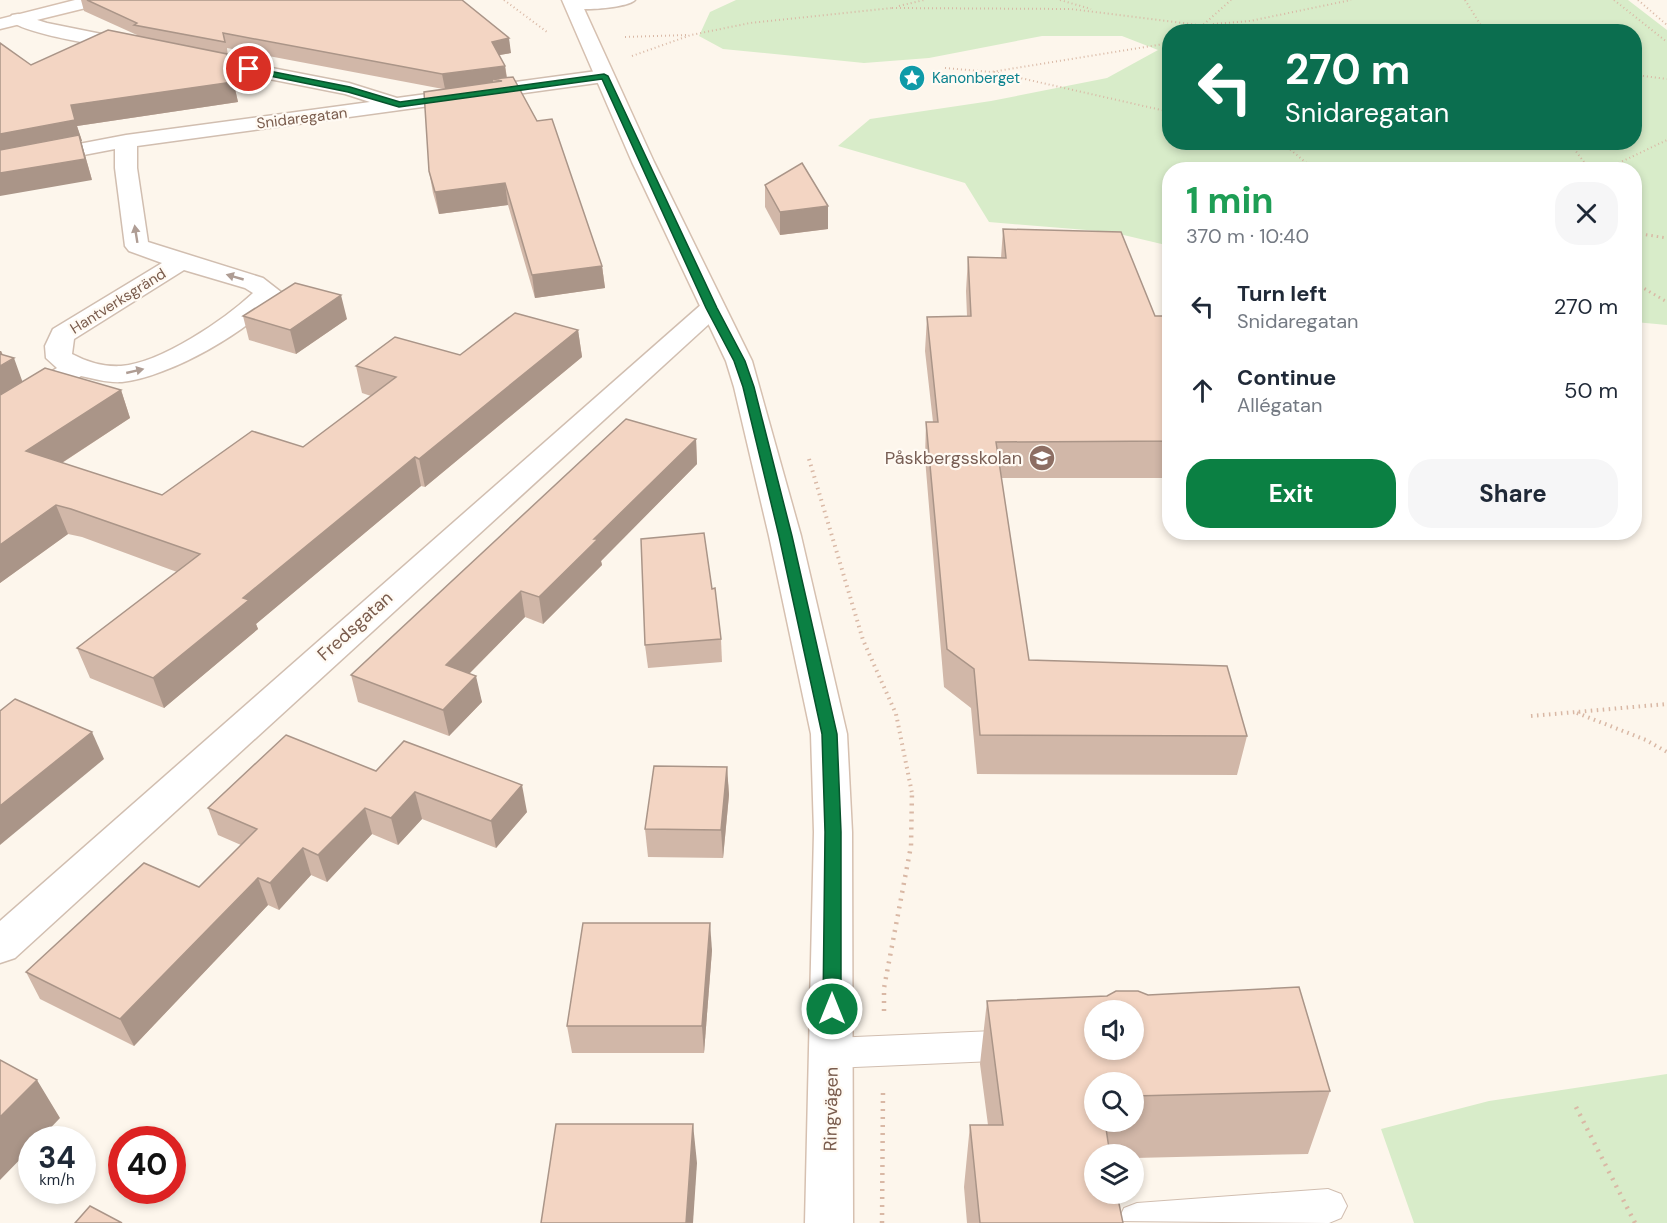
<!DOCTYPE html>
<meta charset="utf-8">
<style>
body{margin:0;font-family:"DM Sans",sans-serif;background:#f6f6f7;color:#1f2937;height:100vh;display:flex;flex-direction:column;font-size:22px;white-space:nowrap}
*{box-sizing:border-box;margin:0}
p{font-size:20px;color:#747a83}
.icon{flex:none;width:33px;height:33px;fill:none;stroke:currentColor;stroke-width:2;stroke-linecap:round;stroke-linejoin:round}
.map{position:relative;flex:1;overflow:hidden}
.panel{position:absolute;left:1162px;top:162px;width:480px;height:378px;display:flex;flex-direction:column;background:#fff;border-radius:24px;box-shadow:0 3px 9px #0003}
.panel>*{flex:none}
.banner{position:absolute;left:1162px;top:24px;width:480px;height:126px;border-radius:24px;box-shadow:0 3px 9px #0003;background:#0b6e4f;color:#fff;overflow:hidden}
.controls{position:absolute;left:1084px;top:1000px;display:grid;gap:12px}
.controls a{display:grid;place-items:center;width:60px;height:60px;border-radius:50%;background:#fff;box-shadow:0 3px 9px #0003;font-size:30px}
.speed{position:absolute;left:18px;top:1126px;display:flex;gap:12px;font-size:30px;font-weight:700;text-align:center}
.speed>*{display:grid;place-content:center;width:78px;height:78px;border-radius:50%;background:#fff;box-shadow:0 3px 9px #0003;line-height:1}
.speed small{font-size:15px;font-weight:400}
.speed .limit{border:9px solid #d22;background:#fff;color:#111}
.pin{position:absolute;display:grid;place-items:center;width:51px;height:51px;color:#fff;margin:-26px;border:3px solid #fff;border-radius:50%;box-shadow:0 2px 6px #0007}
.me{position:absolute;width:66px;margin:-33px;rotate:0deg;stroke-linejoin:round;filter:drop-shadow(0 0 4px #0008)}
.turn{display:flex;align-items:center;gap:21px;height:126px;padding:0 24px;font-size:27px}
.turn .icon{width:78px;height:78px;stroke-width:2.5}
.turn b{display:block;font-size:42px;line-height:51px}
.round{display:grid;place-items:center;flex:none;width:63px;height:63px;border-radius:24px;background:#f6f6f7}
.summary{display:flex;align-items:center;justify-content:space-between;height:102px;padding:0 24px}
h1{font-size:36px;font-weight:700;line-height:45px;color:#1e9e55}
.button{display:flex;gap:12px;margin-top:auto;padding:12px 24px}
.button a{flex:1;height:69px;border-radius:24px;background:#0b8043;color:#fff;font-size:24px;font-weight:700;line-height:69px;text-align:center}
.button a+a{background:#f6f6f7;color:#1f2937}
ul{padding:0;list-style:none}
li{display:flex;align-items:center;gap:18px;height:84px;padding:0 24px}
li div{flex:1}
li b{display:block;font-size:22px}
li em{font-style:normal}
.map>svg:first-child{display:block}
.green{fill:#d8ecc9;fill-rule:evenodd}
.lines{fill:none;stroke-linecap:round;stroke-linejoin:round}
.lane-casing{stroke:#d1beb0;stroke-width:2}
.street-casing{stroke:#d1beb0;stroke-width:3}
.secondary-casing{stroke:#d6c0b0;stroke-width:3}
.path-far3{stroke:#d9b8a5;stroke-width:2;stroke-dasharray:1 3;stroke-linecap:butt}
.path-far2{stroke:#d9b8a5;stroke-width:3;stroke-dasharray:1.5 4;stroke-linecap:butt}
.path-far1{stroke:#d9b8a5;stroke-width:4;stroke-dasharray:1.5 4.5;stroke-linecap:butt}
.path{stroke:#d9b8a5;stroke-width:4.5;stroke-dasharray:2 6;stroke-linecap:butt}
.lane{fill:#fff;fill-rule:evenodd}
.street{fill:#fff;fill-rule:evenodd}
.secondary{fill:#fff;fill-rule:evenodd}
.wall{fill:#d1b7a8;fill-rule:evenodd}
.shaded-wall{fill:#aa9588}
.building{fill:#f3d5c3;stroke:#aa9588;stroke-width:1.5;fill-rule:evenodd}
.oneway{fill:#af9d94}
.route{fill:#0b8043;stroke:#07532c;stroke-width:1.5}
.labels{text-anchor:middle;stroke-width:4.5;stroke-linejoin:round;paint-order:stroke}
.far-culture-label{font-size:15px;fill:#0d838f;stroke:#fffaf3;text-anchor:start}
.far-street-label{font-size:15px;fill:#7a5c4d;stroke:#fffaf3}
.education-label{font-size:18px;fill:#785e54;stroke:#fffaf3;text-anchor:end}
.street-label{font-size:18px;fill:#7a5c4d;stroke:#fffaf3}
</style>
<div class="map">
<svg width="1667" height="1223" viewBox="0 0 1667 1223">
<rect width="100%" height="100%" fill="#fdf6ec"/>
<g class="green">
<path d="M736 0H1628L1667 30V325L1635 322V170H1170V246L1111 232 989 222 965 183 838 146 870 119 991 101 1107 78 1158 50 1122 36H1042L929 58 864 63 723 49 699 36 710 12ZM1170 32H1635V142H1170Z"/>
<path d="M1667 1074V1223H1414L1381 1129 1489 1101Z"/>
</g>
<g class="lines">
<defs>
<g id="lane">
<path d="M1017 1030 1029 1035 1034 1045 1029 1055 1017 1060 832 1068 820 1063 815 1053 820 1043 832 1038Z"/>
<path d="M1328 1189 1341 1194 1347 1206 1341 1218 1329 1223 1118 1221 1124 1208 1137 1203Z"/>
</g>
<g id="street">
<path d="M573 0H635C628 8 572 13 565 5Z"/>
<path d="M18 14 47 23 141 42 143 46 134 52C112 47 19 34 9 19L12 15Z"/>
<path d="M185 51 349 83 397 98 604 70 614 76 604 82 137 146V168L148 242 263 278 281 292C256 329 167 378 122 382 108 383 95 379 81 376L10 421 0 423V403L57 368 46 358 45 346 53 329 162 263 129 251 125 246 115 168V149L0 171V159L126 135 370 102 345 94 178 61 176 57ZM184 270 245 288 253 293C224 320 161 363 121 366 103 367 87 362 72 354L74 339Z"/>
<path d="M712 300 721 303 725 308 721 313 15 958 0 963V921L703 303Z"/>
</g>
<g id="secondary">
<path d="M75 0H105L102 4 0 29V19Z"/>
<path d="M562 0H580L654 162 752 361 801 536 847 734 852 832 853 1223H805L814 832 811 734 769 536 734 387 726 361 632 162Z"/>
</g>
</defs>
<use href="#lane" class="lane-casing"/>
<use href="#street" class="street-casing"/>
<use href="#secondary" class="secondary-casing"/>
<g class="path-far3">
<path d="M504 0 547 32"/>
<path d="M1060 0 1091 9"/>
<path d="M1465 0 1485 32"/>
<path d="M1614 0 1667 42"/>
<path d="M1638 0 1667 25"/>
<path d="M899 6 924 0"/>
<path d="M892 8 1071 9 1254 32"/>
<path d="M1213 24 1250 21 1351 0"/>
<path d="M1205 32 1203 25 1231 0"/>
<path d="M625 37 686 35"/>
<path d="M632 56 691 35 750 23 892 8"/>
<path d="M945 68 991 72 1170 43"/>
<path d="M994 72 1170 112"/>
<path d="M1635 75 1667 79"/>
<path d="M1281 142 1315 170"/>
<path d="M1569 142 1590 170"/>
<path d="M1604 170 1667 140"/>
</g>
<g class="path-far2">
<path d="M1635 233 1667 238"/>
<path d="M1635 283 1667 302"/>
</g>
<g class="path-far1">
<path d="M809 459 863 640 896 714 912 793"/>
<path d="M1577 713 1646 740 1667 752"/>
<path d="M1531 716 1667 704"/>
</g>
<g class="path">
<path d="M884 1011V988L911 846 912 792"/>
<path d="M1576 1107 1635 1223"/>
<path d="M882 1223 883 1091"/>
</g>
<use href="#lane" class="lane"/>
<use href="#street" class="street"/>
<use href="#secondary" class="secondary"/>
</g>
<g class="wall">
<path d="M81 0H462L511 53 499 55 505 66 507 77 602 266 605 288 535 298 508 205 439 214 433 193 429 171 443 89 227 48 228 57 238 102 77 126 82 141H81L92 180 31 65 137 35 84 11Z"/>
<path d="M765 185 828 206V229L780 235 765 207Z"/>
<path d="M1003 229 1155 316H1170V465H1168L1166 478H1001L1029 660 1247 736 1237 775 977 774 971 708 944 687 925 458 926 422H933L925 351 927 317 967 316 966 291 968 257 1001 258Z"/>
<path d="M243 316 347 319 296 354 249 340Z"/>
<path d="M578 330 582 357 425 487 421 486 256 624 258 629 164 708 90 678 77 648 177 572 82 537 68 534 0 583 1 351 3 355 23 382 121 390 130 418 62 463 162 495 303 447 371 396 362 393 356 366 460 355Z"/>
<path d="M696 439 697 464 601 561 602 565 543 624 525 617 470 673 482 702 449 736 358 702 351 675Z"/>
<path d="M721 639 722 662 648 668 645 645Z"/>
<path d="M727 767 729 795 723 858 648 857 645 829Z"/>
<path d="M376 771 527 812 496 848 422 819 398 845 372 834 327 882 311 875 279 910 268 905 134 1046 40 999 26 972 199 887 241 845 218 835 208 808Z"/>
<path d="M712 950 704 1053H572L567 1026Z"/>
<path d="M987 1001 1330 1091 1308 1154 1134 1158V1155H1095L1123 1223H967L964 1187 970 1125H988L980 1064ZM1095 1083H1134V1122H1095Z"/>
</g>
<g class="shaded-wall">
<path d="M509 38 511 53 494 56 492 42Z"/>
<path d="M227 54 238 102 77 126 82 141H81L92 180 0 196V134L71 105Z"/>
<path d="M505 66 507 81 493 79V83L445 89 442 74Z"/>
<path d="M505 183 508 205 439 214 435 192Z"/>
<path d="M828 206V229L780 235V212Z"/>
<path d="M602 266 605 288 535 298 532 275Z"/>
<path d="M341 295 347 319 296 354 290 330Z"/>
<path d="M578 330 582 357 425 487 419 459Z"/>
<path d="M0 351H1L6 363 14 358 24 386 0 400Z"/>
<path d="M121 390 130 418 37 479 26 451Z"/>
<path d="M696 439 697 464 601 561 602 565 543 624 539 597 594 539Z"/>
<path d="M415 457 421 486 256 624 258 629 164 708 153 678 243 598Z"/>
<path d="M56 505 68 534 0 583V545Z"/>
<path d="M521 591 525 617 452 691 446 665Z"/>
<path d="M476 676 482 702 449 736 443 710Z"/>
<path d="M92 732 104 759 0 845V806Z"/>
<path d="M727 767 729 795 723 858 721 830Z"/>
<path d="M522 785 527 812 496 848 491 821Z"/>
<path d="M415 792 422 819 398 845 391 818Z"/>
<path d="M365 808 372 834 327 882 318 855Z"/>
<path d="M303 848 311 875 279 910 270 883Z"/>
<path d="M258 878 268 905 134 1046 120 1019Z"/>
<path d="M710 923 712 950 704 1053 702 1026Z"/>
<path d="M37 1080 60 1118 39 1140H32V1147L0 1180V1117Z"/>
<path d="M693 1124 697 1163 693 1223H686Z"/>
</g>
<g class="building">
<path d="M87 0H462L509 38 492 42 505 66 442 74 223 33 225 42 134 25 137 23Z"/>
<path d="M108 30 227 54 233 82 71 105 75 120 0 134V43L31 65Z"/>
<path d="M513 77 537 121 552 119 602 266 532 275 505 183 435 192 429 171 424 92 502 81 493 79Z"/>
<path d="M79 135 85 159 0 173V150Z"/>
<path d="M802 163 828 206 780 212 765 185Z"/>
<path d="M1003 229 1121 232 1155 316H1170V429H1169L1170 434V441L996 442 1029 660 1227 666 1247 736 980 735 974 669 947 649 926 422H938L927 317 971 316 968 257 1006 258Z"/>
<path d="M295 283 341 295 290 330 243 316Z"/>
<path d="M515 313 578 330 419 459 415 457 243 598 249 600 153 678 77 648 200 554 71 509 56 505 0 545V395L45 368 121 390 26 451 162 495 252 431 303 447 396 377 356 366 395 337 460 355Z"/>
<path d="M0 354 14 358 0 366Z"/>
<path d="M626 419 696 439 594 539H598L539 597 521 591 446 665 476 676 443 710 351 675Z"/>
<path d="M704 533 712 589 715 588 721 639 645 645 641 539Z"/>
<path d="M15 699 92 732 0 806V711Z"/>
<path d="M286 735 376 771 404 741 522 785 491 821 415 792 391 818 365 808 318 855 303 848 270 883 258 878 120 1019 26 972 144 863 199 887 257 829 208 808Z"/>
<path d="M654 766 727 767 721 830 645 829Z"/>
<path d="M583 923H710L702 1026H567Z"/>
<path d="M1299 987 1330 1091 1134 1096V1083H1095V1122H1105L1110 1155H1095V1194H1117L1123 1223H980L970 1125H1003L987 1001 1107 996 1116 991H1138L1148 995ZM1095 1011H1134V1050H1095Z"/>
<path d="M0 1060 37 1080 0 1117Z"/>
<path d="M556 1124H693L686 1223H541Z"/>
<path d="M90 1206 122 1223H75Z"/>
</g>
<defs><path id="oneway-solid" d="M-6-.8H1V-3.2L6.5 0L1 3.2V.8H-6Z" transform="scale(1.5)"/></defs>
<g class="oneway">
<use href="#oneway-solid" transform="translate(136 234) rotate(-99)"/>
<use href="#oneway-solid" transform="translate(235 277) rotate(-164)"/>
<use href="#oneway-solid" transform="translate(135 371) rotate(-13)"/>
</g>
<path class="route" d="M249 67 350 87 400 102 604 74 608 76 717 308 745 361 754 387 792 536 837 734 841 832V1009L838 1014 832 1017 826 1014 823 1009 825 832 822 734 779 536 743 387 734 361 706 308 602 79 399 107 348 92 246 71Z"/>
<defs>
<symbol id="sight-disc" viewBox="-11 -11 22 22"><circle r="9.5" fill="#0f9aa8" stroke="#fffaf3"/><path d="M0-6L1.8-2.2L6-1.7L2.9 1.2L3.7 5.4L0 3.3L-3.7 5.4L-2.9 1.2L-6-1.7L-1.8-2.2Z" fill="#fff"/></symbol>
<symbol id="school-disc" viewBox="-11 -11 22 22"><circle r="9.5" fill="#8d6e63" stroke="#fffaf3"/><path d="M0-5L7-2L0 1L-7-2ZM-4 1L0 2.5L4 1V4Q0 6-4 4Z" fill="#fff"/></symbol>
</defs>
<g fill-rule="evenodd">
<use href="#sight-disc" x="897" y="63" width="30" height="30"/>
<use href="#school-disc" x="1027" y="443" width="30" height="30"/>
</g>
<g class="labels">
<g class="far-culture-label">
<text x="932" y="83">Kanonberget</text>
</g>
<g class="far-street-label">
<text transform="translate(302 118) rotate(-7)" y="5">Snidaregatan</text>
<text transform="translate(118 301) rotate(-32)" y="5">Hantverksgränd</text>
</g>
<g class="education-label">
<text x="1022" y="464">Påskbergsskolan</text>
</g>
<g class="street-label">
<text transform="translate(355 626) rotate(-42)" y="6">Fredsgatan</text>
<text transform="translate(831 1109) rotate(-89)" y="6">Ringvägen</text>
</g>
</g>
</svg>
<div class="controls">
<a><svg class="icon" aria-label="sound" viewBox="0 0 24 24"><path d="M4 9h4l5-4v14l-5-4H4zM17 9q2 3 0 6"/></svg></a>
<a><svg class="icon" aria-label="search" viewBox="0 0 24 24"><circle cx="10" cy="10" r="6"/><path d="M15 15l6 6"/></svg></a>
<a><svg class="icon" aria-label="layers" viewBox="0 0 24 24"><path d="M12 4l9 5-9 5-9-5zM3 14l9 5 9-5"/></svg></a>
</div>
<div class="speed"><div>34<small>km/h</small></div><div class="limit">40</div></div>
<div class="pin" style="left:249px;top:69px;background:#d93025"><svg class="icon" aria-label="arrive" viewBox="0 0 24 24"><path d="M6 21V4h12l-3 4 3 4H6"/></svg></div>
<svg class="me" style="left:832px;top:1009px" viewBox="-20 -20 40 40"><circle r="17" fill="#0b8043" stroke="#fff" stroke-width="3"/><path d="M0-11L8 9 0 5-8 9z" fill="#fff"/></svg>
<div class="banner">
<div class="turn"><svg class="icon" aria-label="left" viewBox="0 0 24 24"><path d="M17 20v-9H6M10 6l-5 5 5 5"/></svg><div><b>270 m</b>Snidaregatan</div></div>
</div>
<section class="panel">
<div class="summary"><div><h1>1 min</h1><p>370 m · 10:40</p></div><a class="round"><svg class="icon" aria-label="close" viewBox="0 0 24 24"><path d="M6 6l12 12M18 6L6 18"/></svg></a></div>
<ul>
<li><svg class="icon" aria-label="left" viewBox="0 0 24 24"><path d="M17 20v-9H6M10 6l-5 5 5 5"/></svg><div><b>Turn left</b><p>Snidaregatan</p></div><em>270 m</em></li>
<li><svg class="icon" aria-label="ahead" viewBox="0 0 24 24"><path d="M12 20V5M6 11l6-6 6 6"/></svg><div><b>Continue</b><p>Allégatan</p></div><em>50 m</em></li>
</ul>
<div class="button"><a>Exit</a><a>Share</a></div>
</section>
</div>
